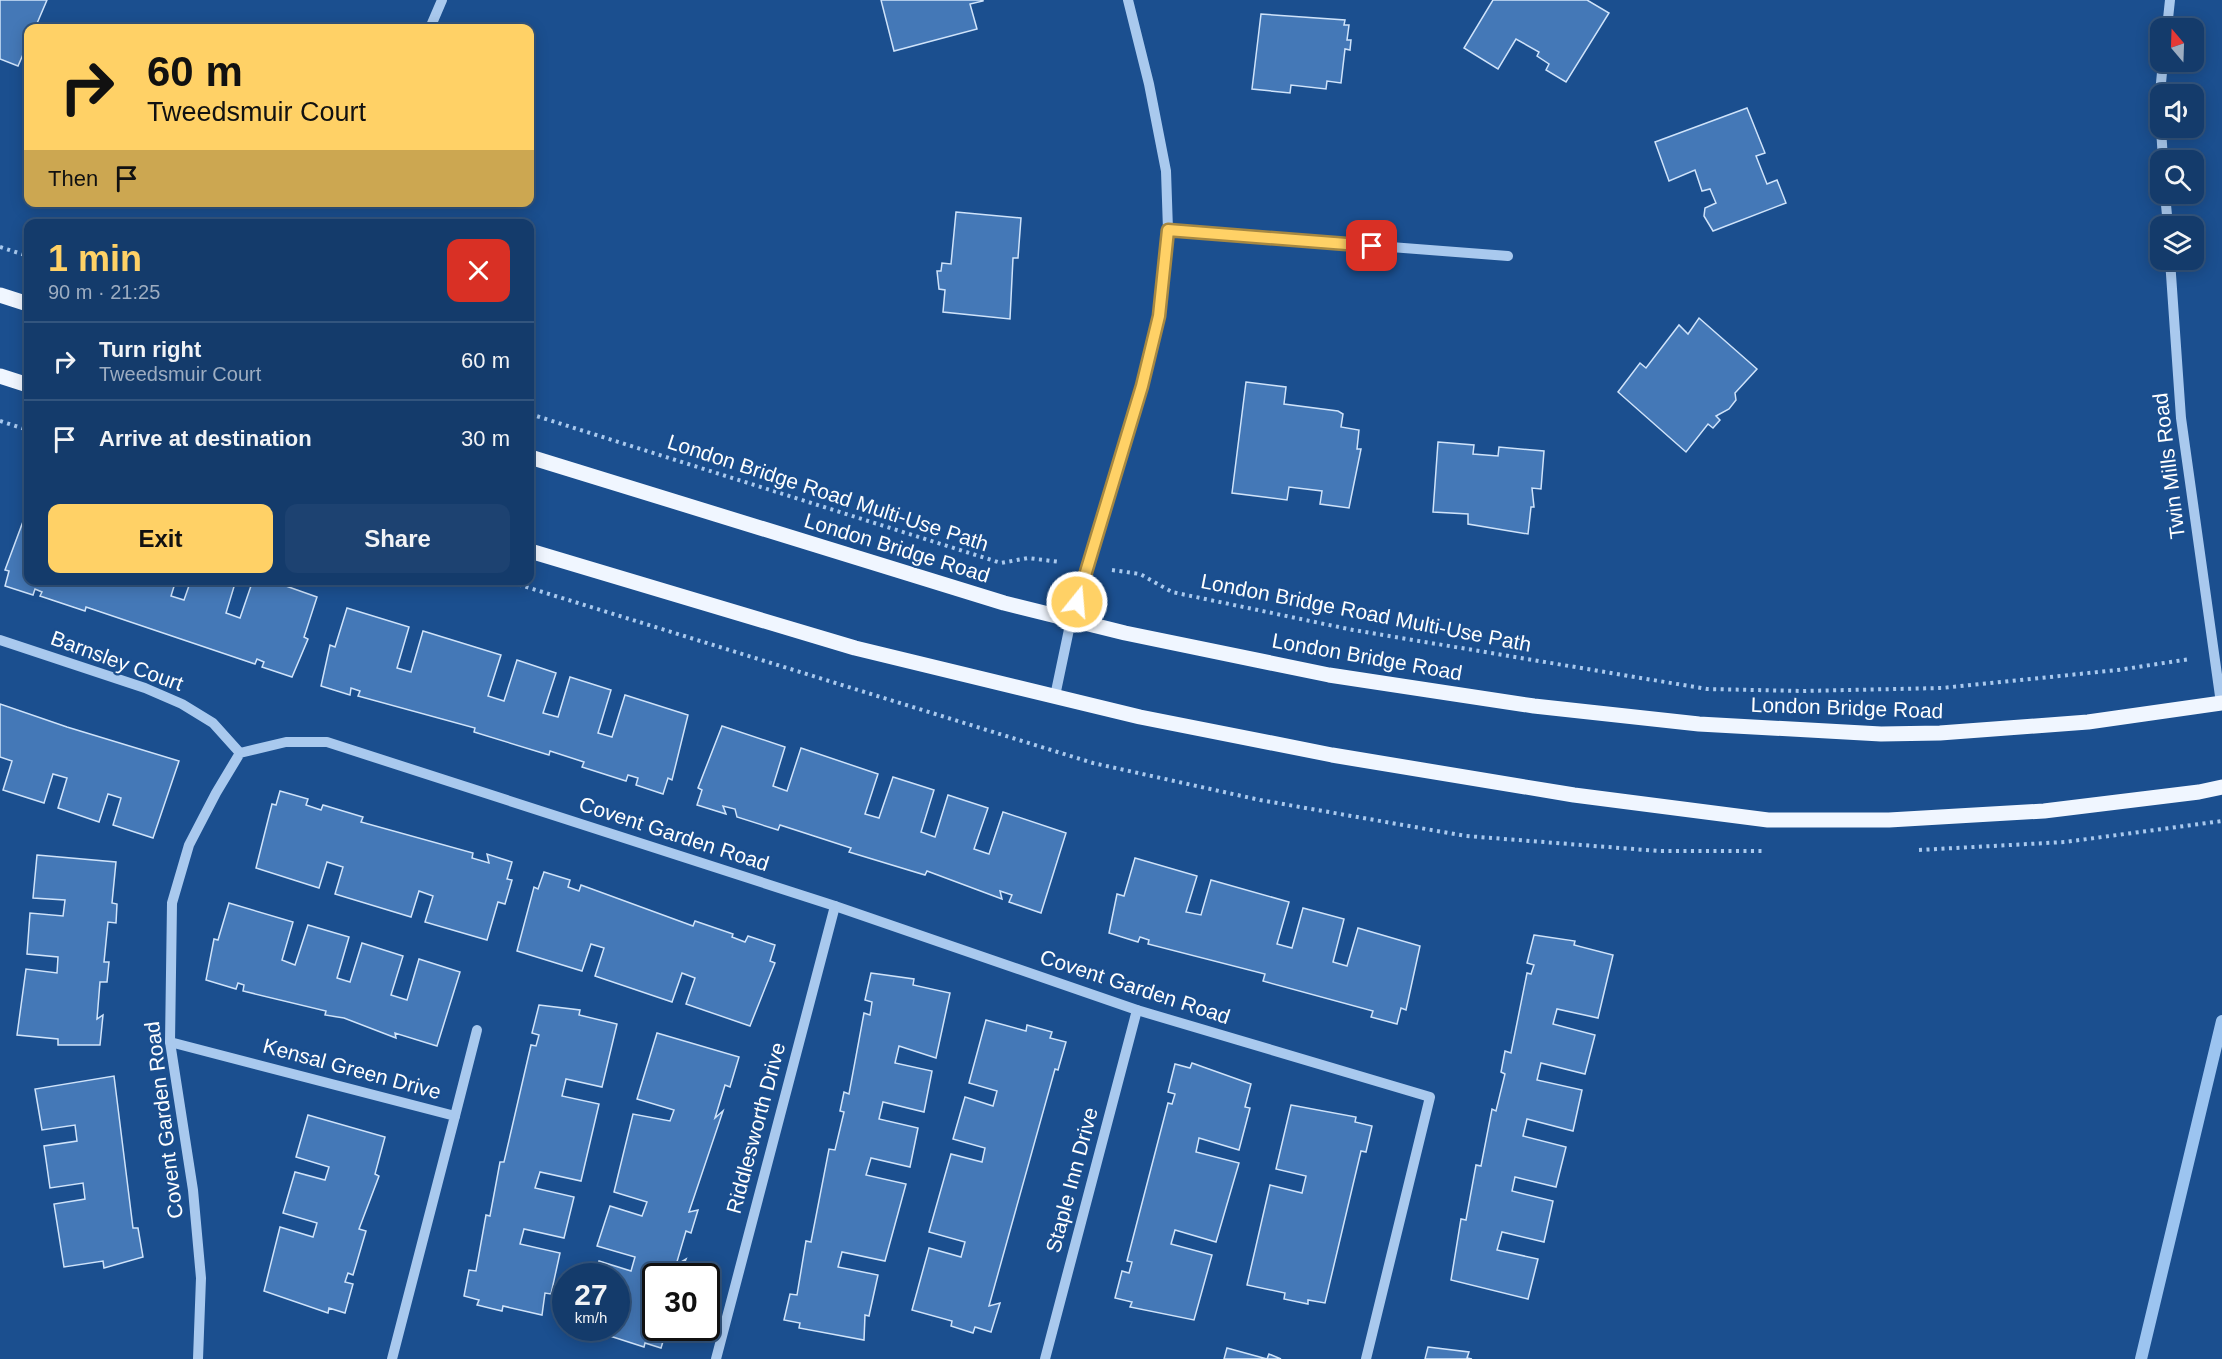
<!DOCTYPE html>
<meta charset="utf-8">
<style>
body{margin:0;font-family:Arial,sans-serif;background:#1d4271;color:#f1f3f6;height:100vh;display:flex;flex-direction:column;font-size:22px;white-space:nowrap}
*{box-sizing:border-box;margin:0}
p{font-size:20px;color:#9dadc1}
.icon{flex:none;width:33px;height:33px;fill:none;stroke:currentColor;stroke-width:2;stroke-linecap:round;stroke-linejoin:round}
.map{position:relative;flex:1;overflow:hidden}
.sheet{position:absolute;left:24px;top:219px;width:510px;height:366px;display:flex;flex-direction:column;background:#143b6b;border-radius:12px;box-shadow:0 3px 15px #0003,0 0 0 2px #33557e}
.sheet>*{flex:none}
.guide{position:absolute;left:24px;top:24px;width:510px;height:183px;border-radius:12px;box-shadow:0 3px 15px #0003,0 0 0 2px #33557e;background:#ffd166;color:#111;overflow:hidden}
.needle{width:39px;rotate:341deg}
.tools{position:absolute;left:2150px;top:18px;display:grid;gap:12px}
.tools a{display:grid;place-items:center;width:54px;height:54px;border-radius:12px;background:#143b6b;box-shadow:0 3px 15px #0003,0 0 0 2px #33557e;font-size:30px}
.speed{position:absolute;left:552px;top:1263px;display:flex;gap:12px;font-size:30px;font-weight:700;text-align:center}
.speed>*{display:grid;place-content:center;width:78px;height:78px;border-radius:50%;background:#143b6b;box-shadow:0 3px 15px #0003,0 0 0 2px #33557e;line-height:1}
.speed small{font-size:15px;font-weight:400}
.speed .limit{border:3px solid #111;border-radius:9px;background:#fff;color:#111}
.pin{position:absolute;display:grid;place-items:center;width:51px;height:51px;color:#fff;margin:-26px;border-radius:12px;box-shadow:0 3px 9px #0006}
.me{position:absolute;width:66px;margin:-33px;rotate:17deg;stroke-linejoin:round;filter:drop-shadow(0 0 4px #0008)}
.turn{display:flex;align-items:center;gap:21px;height:126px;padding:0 24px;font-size:27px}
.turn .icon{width:78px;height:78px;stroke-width:2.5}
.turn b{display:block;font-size:42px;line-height:51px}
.then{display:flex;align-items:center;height:57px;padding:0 24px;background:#0003;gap:12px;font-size:22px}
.round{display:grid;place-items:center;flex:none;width:63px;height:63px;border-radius:12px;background:#1d4271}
.overview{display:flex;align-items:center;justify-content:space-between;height:102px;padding:0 24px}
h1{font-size:36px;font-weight:700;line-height:45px;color:#ffd166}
.primary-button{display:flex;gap:12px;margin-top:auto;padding:12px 24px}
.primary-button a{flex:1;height:69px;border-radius:12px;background:#ffd166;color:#111;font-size:24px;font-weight:700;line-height:69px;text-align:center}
.primary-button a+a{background:#1d4271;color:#f1f3f6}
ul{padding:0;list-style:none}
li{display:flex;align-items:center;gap:18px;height:78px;padding:0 24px;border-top:2px solid #33557e}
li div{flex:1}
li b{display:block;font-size:22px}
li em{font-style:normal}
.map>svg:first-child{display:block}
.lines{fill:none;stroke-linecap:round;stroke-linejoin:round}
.stream{stroke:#9cc4f0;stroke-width:12}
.building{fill:#4478b7;stroke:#cfe3fa;stroke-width:1.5}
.path{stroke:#a9c9ee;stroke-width:4;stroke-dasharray:3 4.5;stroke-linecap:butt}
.minor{stroke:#a9c9ee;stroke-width:10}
.major{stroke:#f0f6ff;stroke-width:15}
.route-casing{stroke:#a68842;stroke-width:15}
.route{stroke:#ffd166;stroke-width:10}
.labels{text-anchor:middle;stroke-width:4.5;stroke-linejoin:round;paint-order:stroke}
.street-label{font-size:21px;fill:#fff;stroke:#1b4f8f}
</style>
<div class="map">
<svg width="2222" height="1359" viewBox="0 0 2222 1359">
<rect width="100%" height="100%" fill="#1b4f8f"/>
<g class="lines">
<path class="stream" d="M2141 1359 2222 1021"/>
</g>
<g class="building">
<path d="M0 0H47L35 28H28V43L18 66 0 59Z"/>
<path d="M881 0H983V1L970 4 977 29 894 51Z"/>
<path d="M1493 0H1587L1609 13 1566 82 1546 70 1549 64 1537 56 1539 52 1516 39 1498 69 1464 48Z"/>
<path d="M1261 14 1345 20 1344 25H1349L1347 40H1351L1350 50 1345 49 1341 83 1327 81 1326 89 1291 85 1290 93 1252 89Z"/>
<path d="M1747 108 1765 153 1756 156 1767 184 1777 180 1786 203 1713 231 1704 216 1705 208 1716 203 1710 189 1702 191 1695 170 1669 181 1655 142Z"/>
<path d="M956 212 1021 218 1018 258H1013L1010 319 943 312 945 290 939 289 937 271H941L942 263 951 264Z"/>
<path d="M1699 318 1757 369 1735 393 1736 400 1729 409 1716 416 1720 420 1713 428 1708 424 1686 452 1618 392 1640 363 1646 368 1679 325 1688 334Z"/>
<path d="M1246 382 1286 387 1284 404 1338 411 1343 414 1341 427 1359 430 1357 449H1361L1349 508 1320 504 1322 491 1289 487 1287 500 1232 493Z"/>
<path d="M1438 442 1474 445 1473 454 1498 456 1499 447 1544 451 1541 489 1532 488 1534 507H1531L1528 534 1468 524V514L1433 512Z"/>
<path d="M28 508V580H176L171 596 184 600 191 580H236L226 613 240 618 253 580H269L317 597 304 637 308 639 292 677 262 667 264 662 257 659 255 664 86 607 85 611 40 596 42 592 35 589 33 595 5 586 9 571 5 570Z"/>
<path d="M347 608 409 627 397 668 411 672 423 631 501 655 488 696 504 701 517 660 556 673 543 713 558 717 570 677 611 690 598 733 612 737 625 695 688 715 672 780 668 778 663 794 636 785 638 778 628 775 626 781 582 767 584 762 550 751 549 755 474 732 475 728 358 696 360 691 351 688 350 695 321 686 330 645 335 647Z"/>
<path d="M0 704 67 727 179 761 153 838 113 825 121 798 108 794 99 822 58 808 67 778 53 774 44 803 3 790 12 761 0 757Z"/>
<path d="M722 726 785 747 773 786 787 791 801 748 878 774 865 814 879 818 893 777 934 790 921 832 935 837 948 795 988 808 974 849 989 854 1003 812 1066 833 1041 913 1009 902 1012 895 1000 891 1002 899 927 871 925 875 849 852 851 848 780 825 778 830 737 817 735 809 723 806 726 814 697 805 702 790 698 788Z"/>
<path d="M280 791 308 799 306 805 321 810 323 805 363 817 361 822 473 853 472 858 489 863 487 854 512 862 507 879 512 880 505 904 498 902 487 940 425 922 433 896 419 891 411 917 335 894 343 867 327 862 319 888 256 868 272 804 276 805Z"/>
<path d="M37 855 116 862 112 903 117 904 116 923 108 922 104 962H109L107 982H100L97 1019 103 1015 100 1045H58V1039L17 1035 26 969 57 973 58 957 27 954 30 913 63 916 65 900 33 898Z"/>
<path d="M1135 858 1197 876 1186 912 1201 915 1211 880 1289 902 1277 944 1292 948 1303 908 1344 919 1333 962 1347 966 1358 928 1420 946 1406 1010 1401 1008 1397 1024 1371 1017 1373 1011 1263 981 1265 974 1148 944 1149 940 1140 937 1138 942 1109 933 1117 894 1124 896Z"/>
<path d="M544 872 570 880 568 887 579 891 581 885 693 926 695 921 733 934 732 937 745 942 748 936 775 945 770 961 775 963 750 1026 686 1004 695 978 682 973 672 1002 595 976 604 948 591 944 582 971 517 951 534 887 538 889Z"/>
<path d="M229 903 293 922 282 960 295 965 308 925 349 937 337 978 350 982 362 943 403 956 391 995 407 1000 419 959 460 972 437 1046 395 1033 396 1038 344 1018 325 1015 326 1011 243 991 244 985 238 983 236 989 206 980 214 939 218 940Z"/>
<path d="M1534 935 1575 941 1574 945 1613 955 1598 1018 1557 1009 1553 1024 1595 1035 1585 1074 1541 1063 1537 1080 1582 1090 1573 1131 1527 1119 1523 1136 1566 1147 1556 1187 1515 1177 1512 1191 1553 1201 1544 1242 1502 1232 1497 1250 1538 1259 1528 1299 1451 1280 1461 1219 1466 1220 1476 1165 1481 1166 1492 1109 1496 1111 1505 1074 1501 1072 1505 1051 1511 1053 1527 973 1531 974 1534 965 1527 963Z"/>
<path d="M871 973 914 979 913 985 950 993 936 1058 899 1046 895 1063 932 1071 924 1112 883 1102 879 1119 918 1128 910 1167 871 1158 866 1175 906 1184 885 1261 842 1252 838 1267 878 1275 869 1316 865 1315 864 1340 799 1328 800 1323 784 1320 790 1294 797 1295 806 1241 811 1242 829 1149 835 1150 844 1112 840 1111 844 1092 849 1094 864 1013 870 1015 872 1002 865 1000Z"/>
<path d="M539 1005 580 1010 579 1015 617 1024 602 1087 566 1079 562 1096 599 1104 581 1181 540 1172 535 1188 574 1197 564 1238 524 1229 520 1244 560 1253 551 1294 545 1293 542 1315 503 1306 502 1311 477 1305 479 1300 464 1296 469 1270 476 1271 486 1215 490 1216 500 1162H504L531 1045 536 1046 539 1035 532 1033Z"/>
<path d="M986 1020 1026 1031 1027 1025 1052 1032 1050 1038 1066 1042 1058 1070 1055 1069 989 1306 1000 1303 991 1332 975 1327 973 1333 951 1326 952 1321 912 1310 929 1248 961 1257 965 1242 929 1232 951 1154 982 1162 985 1148 953 1139 965 1097 993 1106 997 1091 969 1083Z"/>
<path d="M657 1033 739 1057 730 1087 725 1085 715 1118 723 1111 689 1212 698 1210 691 1233 686 1231 676 1265 686 1259 679 1276H656V1328H667L661 1348 645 1343 644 1347 585 1328H616V1276H594L599 1261 631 1271 635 1257 597 1246 610 1206 642 1216 647 1202 614 1192 633 1114 670 1121 674 1110 637 1099Z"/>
<path d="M1192 1063 1251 1084 1245 1107 1250 1108 1239 1150 1199 1138 1196 1152 1239 1163 1216 1242 1175 1230 1171 1244 1212 1255 1194 1320 1130 1307 1132 1302 1115 1298 1122 1271 1129 1273 1132 1262 1127 1261 1168 1103 1172 1104 1175 1094 1168 1092 1175 1064 1190 1068Z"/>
<path d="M114 1076 133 1228H138L143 1257 104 1268 103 1261 64 1267 54 1204 85 1199 83 1183 50 1188 44 1146 77 1141 75 1125 42 1130 35 1089Z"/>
<path d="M1291 1105 1356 1117 1355 1122 1372 1126 1366 1152 1361 1151 1325 1303 1308 1300V1304L1284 1299 1285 1293 1247 1285 1270 1185 1302 1193 1306 1176 1276 1169Z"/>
<path d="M308 1115 385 1137 375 1174 379 1176 359 1229 366 1231 353 1275 348 1273 345 1282 353 1284 345 1313 329 1308 328 1313 264 1291 280 1227 313 1237 317 1223 283 1213 295 1172 325 1180 329 1167 296 1157Z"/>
<path d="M1428 1347 1469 1352 1467 1358 1472 1359H1425Z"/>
<path d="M1227 1348 1267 1359 1269 1354 1281 1359H1224Z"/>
</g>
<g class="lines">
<g class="path">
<path d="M0 247 28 256"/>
<path d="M530 414 1001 563 1028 558 1060 562"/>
<path d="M0 421 28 430"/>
<path d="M1112 570 1140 574 1172 592 1353 630 1707 689 1802 691 1942 688 2118 670 2190 659"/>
<path d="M504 580 1093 763 1260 800 1466 836 1659 851H1764"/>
<path d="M1919 850 2065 842 2222 821"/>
</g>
<g class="minor">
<path d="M430 28 442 0"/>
<path d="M2167 28 2170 0"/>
<path d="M2160 119 2159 104 2163 62"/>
<path d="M2161 128 2163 160"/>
<path d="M2165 194 2168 226"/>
<path d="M1168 230 1508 256"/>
<path d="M2170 260 2181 418 2221 703"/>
<path d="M0 640 145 688 182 704 213 723 240 753"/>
<path d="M1055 696 1071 620 1142 386 1159 316 1168 230 1166 171 1149 84 1128 0"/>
<path d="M170 1042 455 1116 392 1359"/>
<path d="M455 1116 477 1030"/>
<path d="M198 1359 201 1278 193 1190 170 1042 172 903 189 845 216 793 240 753 286 742H327L835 906 1137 1010 1430 1097 1366 1359"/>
<path d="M716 1359 835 906"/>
<path d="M1045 1359 1137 1010"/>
</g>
<g class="major">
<path d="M0 295 28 304"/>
<path d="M0 376 28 385"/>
<path d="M530 457 1004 603 1125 633 1329 675 1534 706 1699 724 1881 734 1940 733 2088 722 2222 703"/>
<path d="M530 551 855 648 1140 717 1332 755 1574 795 1768 820H1889L2044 811 2199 792 2222 787"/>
</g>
</g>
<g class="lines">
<defs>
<path id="route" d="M1077 602 1142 386 1159 316 1168 230 1372 246"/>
</defs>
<use href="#route" class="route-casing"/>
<use href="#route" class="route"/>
</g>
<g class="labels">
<g class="street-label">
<text transform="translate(2169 466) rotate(-97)" y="7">Twin Mills Road</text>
<text transform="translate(828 493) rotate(18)" y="7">London Bridge Road Multi-Use Path</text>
<text transform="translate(897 548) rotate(17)" y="7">London Bridge Road</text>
<text transform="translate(1366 613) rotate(11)" y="7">London Bridge Road Multi-Use Path</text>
<text transform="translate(1367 657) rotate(10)" y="7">London Bridge Road</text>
<text transform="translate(117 661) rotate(20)" y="7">Barnsley Court</text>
<text transform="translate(1847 708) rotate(2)" y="7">London Bridge Road</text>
<text transform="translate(674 834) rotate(18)" y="7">Covent Garden Road</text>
<text transform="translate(1135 987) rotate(18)" y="7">Covent Garden Road</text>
<text transform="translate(352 1069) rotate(15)" y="7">Kensal Green Drive</text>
<text transform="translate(164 1120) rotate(-97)" y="7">Covent Garden Road</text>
<text transform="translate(756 1128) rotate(-75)" y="7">Riddlesworth Drive</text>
<text transform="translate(1072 1180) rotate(-75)" y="7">Staple Inn Drive</text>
</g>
</g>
</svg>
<div class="tools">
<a><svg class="needle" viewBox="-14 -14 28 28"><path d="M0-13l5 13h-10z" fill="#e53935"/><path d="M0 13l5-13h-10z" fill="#9dadc1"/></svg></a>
<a><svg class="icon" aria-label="sound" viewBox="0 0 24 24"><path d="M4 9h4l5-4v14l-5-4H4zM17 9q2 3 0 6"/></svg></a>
<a><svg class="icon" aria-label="search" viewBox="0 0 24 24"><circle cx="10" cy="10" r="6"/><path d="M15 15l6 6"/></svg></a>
<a><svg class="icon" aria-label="layers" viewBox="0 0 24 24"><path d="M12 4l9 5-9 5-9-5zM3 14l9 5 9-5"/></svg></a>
</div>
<div class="speed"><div>27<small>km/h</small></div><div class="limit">30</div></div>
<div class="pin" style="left:1372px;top:246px;background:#d93025"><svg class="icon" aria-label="arrive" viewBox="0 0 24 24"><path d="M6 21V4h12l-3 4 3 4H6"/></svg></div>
<svg class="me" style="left:1077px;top:602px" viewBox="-20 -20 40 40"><circle r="17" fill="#ffd166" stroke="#fff" stroke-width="3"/><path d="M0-11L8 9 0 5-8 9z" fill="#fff"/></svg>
<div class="guide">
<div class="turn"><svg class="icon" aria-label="right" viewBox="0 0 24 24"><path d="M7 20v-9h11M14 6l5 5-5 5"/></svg><div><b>60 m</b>Tweedsmuir Court</div></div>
<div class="then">Then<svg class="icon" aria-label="arrive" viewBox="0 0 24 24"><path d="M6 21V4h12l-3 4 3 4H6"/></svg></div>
</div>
<section class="sheet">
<div class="overview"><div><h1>1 min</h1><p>90 m · 21:25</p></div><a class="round" style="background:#d93025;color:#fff"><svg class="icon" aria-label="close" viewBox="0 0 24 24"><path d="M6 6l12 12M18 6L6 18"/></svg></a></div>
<ul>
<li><svg class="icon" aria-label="right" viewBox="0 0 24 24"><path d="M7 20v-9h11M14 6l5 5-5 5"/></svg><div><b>Turn right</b><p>Tweedsmuir Court</p></div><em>60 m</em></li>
<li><svg class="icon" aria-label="arrive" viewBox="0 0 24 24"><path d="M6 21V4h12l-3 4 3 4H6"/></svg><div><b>Arrive at destination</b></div><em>30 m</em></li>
</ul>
<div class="primary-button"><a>Exit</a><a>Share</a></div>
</section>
</div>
